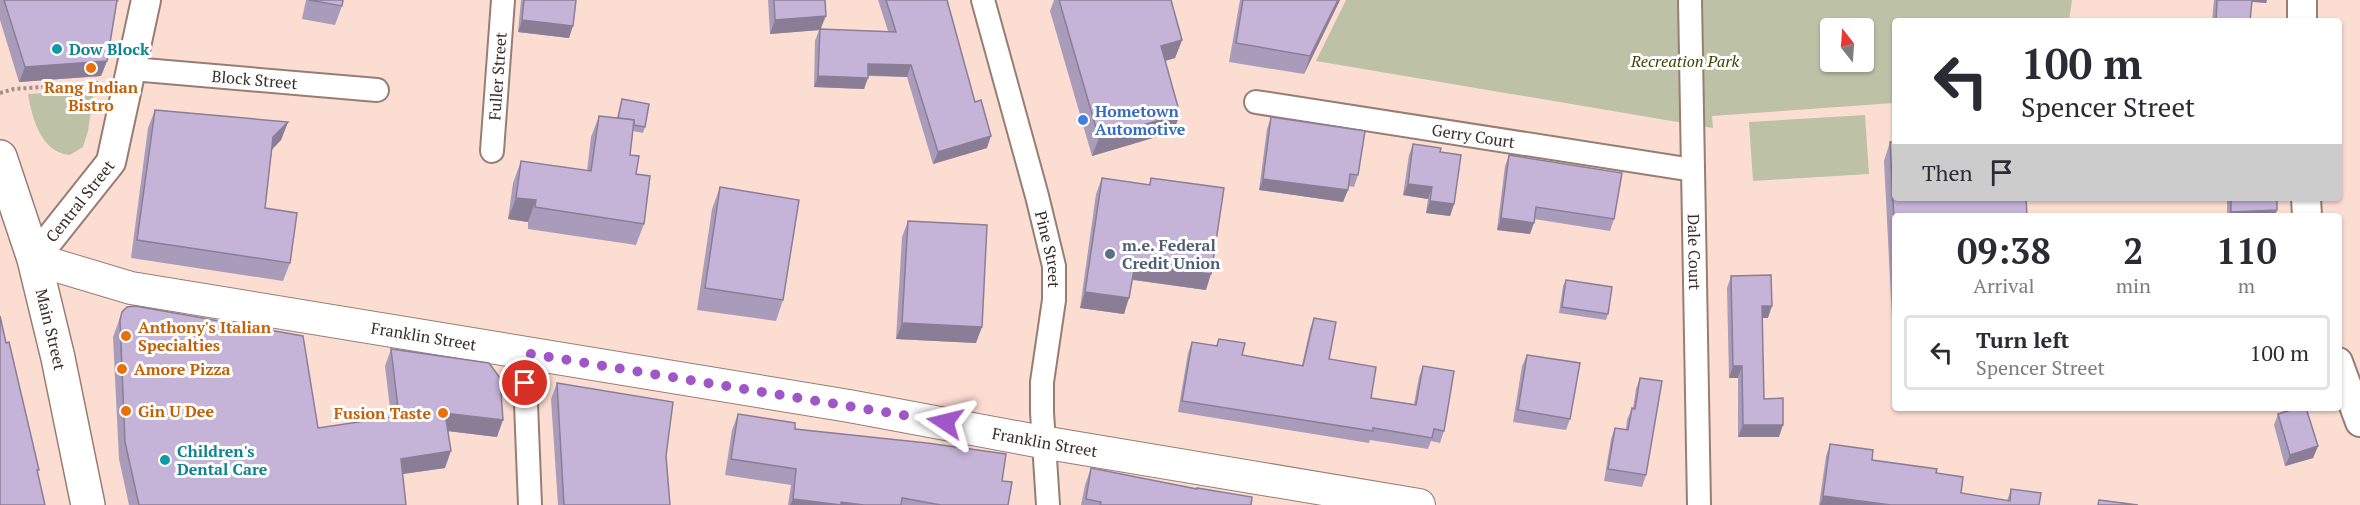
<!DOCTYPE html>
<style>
body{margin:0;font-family:"PT Serif",serif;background:#f2f2f3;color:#2b2b33;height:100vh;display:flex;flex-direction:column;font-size:22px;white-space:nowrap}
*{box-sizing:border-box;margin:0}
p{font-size:20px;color:#7c7c81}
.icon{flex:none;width:33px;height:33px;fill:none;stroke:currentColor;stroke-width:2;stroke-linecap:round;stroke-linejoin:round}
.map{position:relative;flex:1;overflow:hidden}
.sheet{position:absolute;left:1892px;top:213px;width:450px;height:198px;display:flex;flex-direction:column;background:#fff;border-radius:6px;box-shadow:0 2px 4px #0004}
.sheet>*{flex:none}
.guide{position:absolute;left:1892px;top:18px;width:450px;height:183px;border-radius:6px;box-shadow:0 2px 4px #0004;background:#fff;color:#2b2b33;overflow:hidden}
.needle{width:39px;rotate:343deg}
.controls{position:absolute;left:1820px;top:18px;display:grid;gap:12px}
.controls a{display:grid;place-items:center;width:54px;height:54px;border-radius:6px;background:#fff;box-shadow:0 2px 4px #0004;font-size:30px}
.pin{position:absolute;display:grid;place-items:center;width:51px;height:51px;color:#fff;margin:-26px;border:3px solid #fff;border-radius:50%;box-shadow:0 2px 6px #0007}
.me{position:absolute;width:66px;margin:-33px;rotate:280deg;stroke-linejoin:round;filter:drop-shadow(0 0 4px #0008)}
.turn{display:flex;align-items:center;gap:21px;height:126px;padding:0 30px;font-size:27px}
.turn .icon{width:78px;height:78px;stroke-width:2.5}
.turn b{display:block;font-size:42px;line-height:51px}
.then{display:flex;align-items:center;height:57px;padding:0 30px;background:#0003;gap:12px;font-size:22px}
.eta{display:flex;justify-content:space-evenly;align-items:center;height:102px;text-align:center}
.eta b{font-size:36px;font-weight:700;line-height:42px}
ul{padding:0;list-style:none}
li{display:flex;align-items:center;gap:18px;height:75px;margin:0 12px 9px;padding:0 18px;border:3px solid #e1e1e2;border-radius:6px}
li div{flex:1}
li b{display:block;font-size:22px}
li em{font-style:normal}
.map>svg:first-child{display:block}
.green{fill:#bdc2a7;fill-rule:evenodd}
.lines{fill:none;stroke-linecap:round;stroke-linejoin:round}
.minor-casing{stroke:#987d73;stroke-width:26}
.tertiary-casing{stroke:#987d73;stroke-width:32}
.secondary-casing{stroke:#987d73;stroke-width:34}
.primary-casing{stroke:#987d73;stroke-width:36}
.path{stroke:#a48e86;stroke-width:4;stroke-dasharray:3 3;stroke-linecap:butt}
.minor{stroke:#fff;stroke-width:22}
.tertiary{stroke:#fff;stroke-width:28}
.secondary{stroke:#fff;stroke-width:32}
.primary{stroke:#fff;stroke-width:33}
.wall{fill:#a99bba}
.shaded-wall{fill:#8a7e97}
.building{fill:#c5b4d8;stroke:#8a7e97;stroke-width:1.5}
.route{stroke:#a156c8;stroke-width:10;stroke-dasharray:0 18}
.culture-dot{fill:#0f9aa8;stroke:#fff;stroke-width:2}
.food-dot{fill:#e8710a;stroke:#fff;stroke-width:2}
.shop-dot{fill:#3f7fe0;stroke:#fff;stroke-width:2}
.service-dot{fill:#5c6f8a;stroke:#fff;stroke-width:2}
.labels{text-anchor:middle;stroke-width:6;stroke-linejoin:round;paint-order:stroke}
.culture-label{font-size:16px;font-weight:bold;fill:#0d838f;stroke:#fff;text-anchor:start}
.park-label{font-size:16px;font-style:italic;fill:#3d4300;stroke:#fff}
.street-label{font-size:16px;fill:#382d28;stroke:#fff}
.food-label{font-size:16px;font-weight:bold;fill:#c56008;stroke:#fff;text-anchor:start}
.shop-label{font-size:16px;font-weight:bold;fill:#366cbe;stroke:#fff;text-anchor:start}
.service-label{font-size:16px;font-weight:bold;fill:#4e5e75;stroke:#fff;text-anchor:start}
</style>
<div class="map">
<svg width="2360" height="505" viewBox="0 0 2360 505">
<rect width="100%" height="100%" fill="#fcddd2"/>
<g class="green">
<path d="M1346 0H2072L2069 21H1894V103L1712 116 1713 128 1316 61ZM1830 28H1863V62H1830Z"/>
<path d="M94 90 88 131 83 147 70 155C41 153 32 118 28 94Z"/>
<path d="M1865 115 1869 174 1753 181 1749 122Z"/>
</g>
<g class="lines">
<defs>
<g id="minor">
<path id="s1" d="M983 0 1037 196 1054 266V300L1042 382V412L1048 505"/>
<path id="s2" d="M1690 0 1699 505"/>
<path id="s3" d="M132 69 377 90"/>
<path id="s4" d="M1256 102 1693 170"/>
<path id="s5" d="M492 151 503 0"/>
<path d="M524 353 530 505"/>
</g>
<g id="tertiary">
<path d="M2302 21V0"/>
<path d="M2306 198 2307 216"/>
<path id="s6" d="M34 259 111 162 146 0"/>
<path d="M2338 362 2360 422"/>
</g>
<g id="secondary">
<path id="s7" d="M34 259 131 288 849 406 1042 442 1419 505"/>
</g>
<g id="primary">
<path id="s8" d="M0 157 34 259 58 358 88 505"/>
</g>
</defs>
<use href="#minor" class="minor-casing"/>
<use href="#tertiary" class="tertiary-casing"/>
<use href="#secondary" class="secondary-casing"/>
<use href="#primary" class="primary-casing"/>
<path class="path" d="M0 93 14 89 101 83"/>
<use href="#minor" class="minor"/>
<use href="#tertiary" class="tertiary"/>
<use href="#secondary" class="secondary"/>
<use href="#primary" class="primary"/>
</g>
<g class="wall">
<path d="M0 0H119L118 2H117L107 61 101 76 19 82 0 20Z"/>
<path d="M306 0H343L342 6 335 25 302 19Z"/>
<path d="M521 0H576L569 38 518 32Z"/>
<path d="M768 0H825L821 30 888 31 878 0H947L987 148 933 164 907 77 868 76 864 89 814 87 815 41 819 30 770 34Z"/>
<path d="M1054 0H1171L1182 40 1175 58 1165 61 1180 114 1173 132 1092 156 1050 11Z"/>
<path d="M1240 0H1340L1304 74 1229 62Z"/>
<path d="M2214 0H2267L2266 3 2252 2 2250 21H2212Z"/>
<path d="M622 99 645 127 643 133 633 131 630 155 636 174 644 224 636 245 528 229V222L508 219 513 183 521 161 587 171 591 137 599 116 617 118Z"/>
<path d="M155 110 288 122 281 140 272 150 265 208 290 263 283 281 131 258 148 128Z"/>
<path d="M1271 117 1358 175 1354 187 1348 186 1343 202 1259 190 1267 129Z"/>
<path d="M1890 142 1894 198V357L1884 161Z"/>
<path d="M1413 144 1440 152 1454 204 1450 216 1426 213 1428 199 1403 195 1409 155Z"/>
<path d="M1509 155 1614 219 1610 231 1534 219 1530 234 1497 230 1505 166Z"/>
<path d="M1102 178 1149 185 1151 178 1206 290 1132 280 1124 314 1080 308 1096 194Z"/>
<path d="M720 187 783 300 776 321 697 310 712 209Z"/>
<path d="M2227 198H2277L2275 216H2227Z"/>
<path d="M908 221 976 343 896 339 902 237Z"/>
<path d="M1731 276 1768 318H1762L1764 399 1779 437H1738V378H1729L1727 288Z"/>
<path d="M1566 280 1608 314 1606 320 1559 313 1563 286Z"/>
<path d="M122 312 318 428 391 417 385 366 391 349 497 437 448 431 445 468 403 474 406 505H129L119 459 113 337Z"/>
<path d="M1314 318 1329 359 1371 398 1414 404 1419 377 1423 366 1444 431 1440 443 1431 441 1428 449 1370 440 1369 443 1178 412 1188 353 1192 342 1216 346 1219 339 1242 355 1302 365 1310 329Z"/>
<path d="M1527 355 1570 419 1566 430 1513 422 1522 366Z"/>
<path d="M1640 378 1646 475 1642 487 1604 481 1611 439 1615 428 1626 429 1627 420 1632 408H1633L1636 389Z"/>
<path d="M557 383 666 456 670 505H558L551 399Z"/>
<path d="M738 414 1002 481 1008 505H788L791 485 725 475 732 430Z"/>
<path d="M2278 414 2318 446 2313 458 2285 466 2274 425Z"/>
<path d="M1830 444 1872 460 1936 473 1961 493 2007 501 2011 489 2039 505H1819L1826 456Z"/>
<path d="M1091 468 1251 505H1081L1085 485Z"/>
</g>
<g class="shaded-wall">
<path d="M1338 0H1340L1304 74 1310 56Z"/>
<path d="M2249 0H2267L2266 3 2248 1Z"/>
<path d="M826 16 820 30 770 34 775 20Z"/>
<path d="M522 20 573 26 569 38 518 32Z"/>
<path d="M1182 40 1175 58 1154 64 1161 46Z"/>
<path d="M107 61 101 76 19 82 25 67Z"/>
<path d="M868 64 911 65 907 77 864 75Z"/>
<path d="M818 76 868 78 864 89 814 87Z"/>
<path d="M1180 114 1173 132 1092 156 1099 138Z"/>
<path d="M288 122 281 140 266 155 273 137Z"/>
<path d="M991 136 987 148 933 164 938 152Z"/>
<path d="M1263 179 1348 190 1343 202 1259 190Z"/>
<path d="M1408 184 1432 187 1428 199 1403 195Z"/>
<path d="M516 198 536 200 528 222 508 219Z"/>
<path d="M1430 201 1454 204 1450 216 1426 213Z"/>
<path d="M2277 210 2275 216H2230L2231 212Z"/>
<path d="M1501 218 1534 223 1530 234 1497 230Z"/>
<path d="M1135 264 1211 274 1206 290 1129 279Z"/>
<path d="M1085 292 1129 298 1124 314 1080 308Z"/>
<path d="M1762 306H1772L1768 318H1758Z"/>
<path d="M902 323 982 327 976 343 896 339Z"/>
<path d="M1733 366H1742L1738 378H1729Z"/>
<path d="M445 413 503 420 497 437 439 430Z"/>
<path d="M1743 425H1783L1779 437H1738Z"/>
<path d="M2318 446 2313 458 2285 466 2290 455Z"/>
<path d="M451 451 445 468 395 475 401 459Z"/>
<path d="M1823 496 1891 505H1820Z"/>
<path d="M793 499 841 502 864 505H790Z"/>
</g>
<g class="building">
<path d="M4 0H117L107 61 25 67Z"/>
<path d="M309 0H343L342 6Z"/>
<path d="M524 0H576L573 26 522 20Z"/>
<path d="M774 0H825L826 16 775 20Z"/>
<path d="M886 0H947L975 102 981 100 991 136 938 152 911 65 868 64V78L818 76 820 29 896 32Z"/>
<path d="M1059 0H1171L1182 40 1161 46 1180 114 1099 138Z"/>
<path d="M1243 0H1338L1310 56 1236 43Z"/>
<path d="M2217 0H2252L2250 21H2216Z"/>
<path d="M622 99 649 104 645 127 634 125V120L618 118Z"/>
<path d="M155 110 288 122 273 137 265 208 297 213 290 263 137 240Z"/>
<path d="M599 116 634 120 630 155 639 156 636 174 650 176 644 224 535 207 536 200 516 198 521 161 591 171Z"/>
<path d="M1271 117 1365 131 1358 175 1350 174 1348 190 1263 179Z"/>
<path d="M1890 142H1894V198H2026L2027 216H1894V220Z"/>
<path d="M1413 144 1441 148 1440 152 1461 155 1454 204 1430 201 1432 187 1408 184Z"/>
<path d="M1509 155 1622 173 1614 219 1536 207 1534 223 1501 218Z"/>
<path d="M1102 178 1150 185 1151 178 1224 188 1211 274 1135 264 1129 298 1085 292Z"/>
<path d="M720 187 799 200 783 300 705 288Z"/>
<path d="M2231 198H2277V210L2231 212Z"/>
<path d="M908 221 987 225 982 327 902 323Z"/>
<path d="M1771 275 1772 306H1762L1764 399 1783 398V425H1743L1742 366H1733L1731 276Z"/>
<path d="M1566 280 1612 287 1608 314 1562 307Z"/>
<path d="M135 306 303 336 318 428 399 416 391 349 489 363 500 378 503 420 445 413 451 451 401 459 406 505H139L125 442 120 320 122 312 127 307Z"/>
<path d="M0 316 6 343 9 342 39 470H37L45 505H0Z"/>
<path d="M1314 318 1336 322 1329 359 1376 367 1371 398 1416 405 1423 366 1454 371 1444 431 1434 429 1432 438 1373 428V431L1182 401 1192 342 1217 346 1219 339 1245 343 1242 355 1303 366Z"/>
<path d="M1527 355 1580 363 1570 419 1518 410Z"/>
<path d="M1640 378 1662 381 1646 475 1608 469 1615 428 1628 430 1632 408 1635 409Z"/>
<path d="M557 383 673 402 666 456 670 505H564Z"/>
<path d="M2297 408H2306L2318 446 2290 455 2278 414Z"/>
<path d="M738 414 795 423V429L927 443 1006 454 1002 481 1012 482 1008 505H941L902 498 901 505H864L841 502V505L793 499 796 469 731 459Z"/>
<path d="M1830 444 1873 450 1872 460 1937 469 1936 473 1963 477 1961 493 2010 501 2011 489 2041 493 2039 505H1891L1823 496Z"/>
<path d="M1091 468 1197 489V488L1252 497 1251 505H1100L1101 502 1086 499Z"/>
<path d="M2099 500 2138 505H2098Z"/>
</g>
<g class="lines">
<path class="route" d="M525 383V353L945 422"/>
</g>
<g class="culture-dot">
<circle cx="57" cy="49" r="6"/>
<circle cx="165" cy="460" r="6"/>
</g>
<g class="food-dot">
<circle cx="91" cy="68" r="6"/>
<circle cx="126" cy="336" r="6"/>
<circle cx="122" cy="369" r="6"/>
<circle cx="126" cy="411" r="6"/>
<circle cx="443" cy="413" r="6"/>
</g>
<circle class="shop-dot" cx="1083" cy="120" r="6"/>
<circle class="service-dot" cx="1110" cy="254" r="6"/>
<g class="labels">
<g class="culture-label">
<text x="69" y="55">Dow Block</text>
<text x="177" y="457">Children's<tspan x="177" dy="18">Dental Care</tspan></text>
</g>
<g class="park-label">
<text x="1685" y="67">Recreation Park</text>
</g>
<g class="street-label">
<text dy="6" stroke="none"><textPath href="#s5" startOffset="75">Fuller Street</textPath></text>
<text dy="6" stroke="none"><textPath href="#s3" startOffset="123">Block Street</textPath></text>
<text dy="6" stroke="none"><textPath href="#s4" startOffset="220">Gerry Court</textPath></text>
<text dy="6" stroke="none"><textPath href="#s6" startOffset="74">Central Street</textPath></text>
<text dy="6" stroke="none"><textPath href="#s1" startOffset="258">Pine Street</textPath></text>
<text dy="6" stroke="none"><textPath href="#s2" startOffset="252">Dale Court</textPath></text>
<text dy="6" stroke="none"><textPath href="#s8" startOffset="180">Main Street</textPath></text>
<text dy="6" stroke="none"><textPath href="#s7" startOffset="398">Franklin Street</textPath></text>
<text dy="6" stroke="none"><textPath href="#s7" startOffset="1028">Franklin Street</textPath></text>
</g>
<g class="food-label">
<text x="91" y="93" text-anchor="middle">Rang Indian<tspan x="91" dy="18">Bistro</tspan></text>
<text x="138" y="333">Anthony's Italian<tspan x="138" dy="18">Specialties</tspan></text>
<text x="134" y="375">Amore Pizza</text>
<text x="138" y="417">Gin U Dee</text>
<text x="431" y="419" text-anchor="end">Fusion Taste</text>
</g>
<g class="shop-label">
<text x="1095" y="117">Hometown<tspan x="1095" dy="18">Automotive</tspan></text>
</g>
<g class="service-label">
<text x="1122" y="251">m.e. Federal<tspan x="1122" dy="18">Credit Union</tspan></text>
</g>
</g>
</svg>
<div class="controls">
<a><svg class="needle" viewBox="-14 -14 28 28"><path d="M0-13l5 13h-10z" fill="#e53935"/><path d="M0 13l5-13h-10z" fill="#7c7c81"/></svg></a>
</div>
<div class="pin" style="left:525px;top:383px;background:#d93025"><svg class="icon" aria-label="arrive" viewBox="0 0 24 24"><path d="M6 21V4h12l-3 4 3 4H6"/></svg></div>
<svg class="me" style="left:945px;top:422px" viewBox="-20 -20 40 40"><path d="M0-17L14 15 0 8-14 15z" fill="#a156c8" stroke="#fff" stroke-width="4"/></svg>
<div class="guide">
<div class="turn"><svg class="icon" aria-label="left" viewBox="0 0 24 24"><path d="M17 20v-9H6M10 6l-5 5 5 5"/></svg><div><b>100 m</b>Spencer Street</div></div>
<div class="then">Then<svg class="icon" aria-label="arrive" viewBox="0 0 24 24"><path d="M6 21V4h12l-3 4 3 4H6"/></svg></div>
</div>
<section class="sheet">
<div class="eta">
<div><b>09:38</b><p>Arrival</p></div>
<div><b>2</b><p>min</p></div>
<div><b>110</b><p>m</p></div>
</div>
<ul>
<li><svg class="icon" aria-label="left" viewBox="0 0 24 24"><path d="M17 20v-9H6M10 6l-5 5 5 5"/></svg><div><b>Turn left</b><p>Spencer Street</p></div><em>100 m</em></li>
</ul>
</section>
</div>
